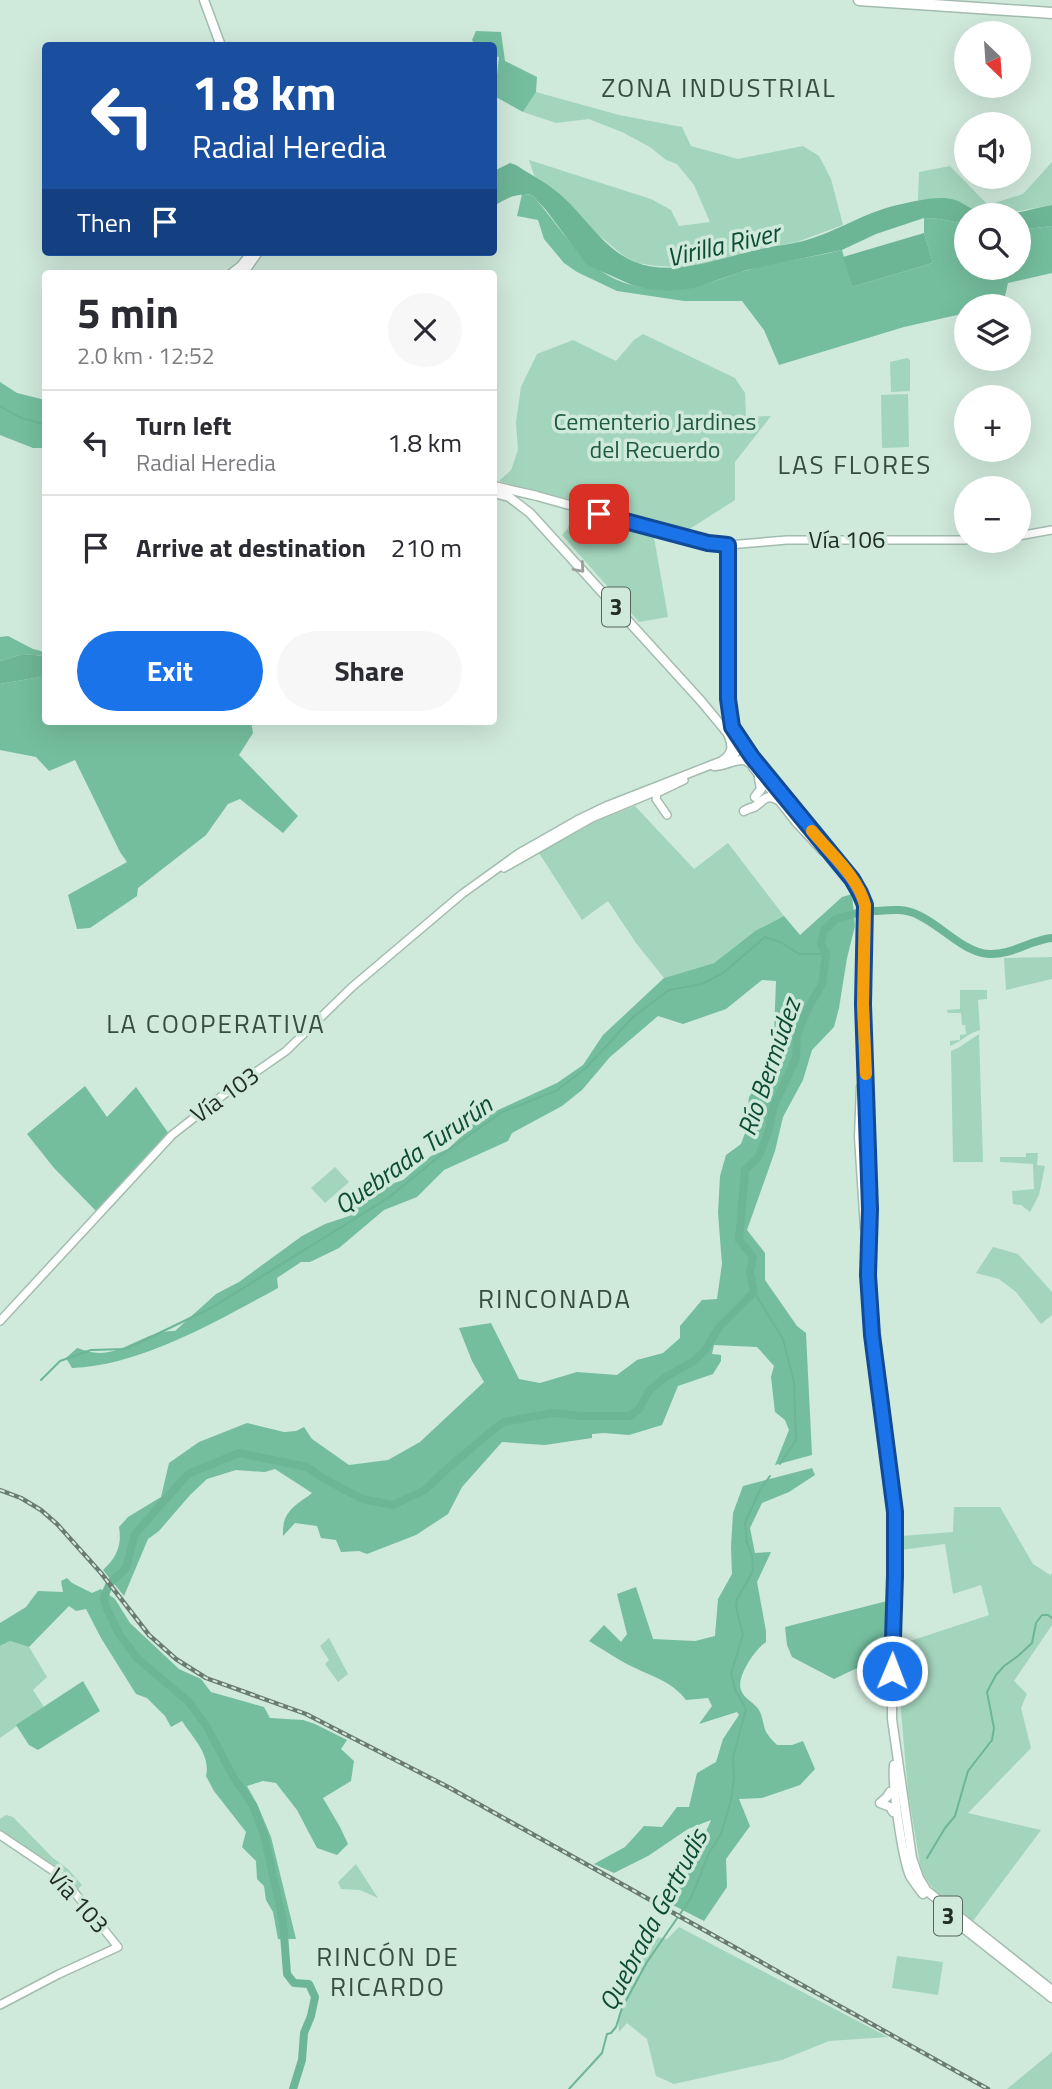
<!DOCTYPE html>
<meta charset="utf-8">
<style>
body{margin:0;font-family:"Titillium Web",sans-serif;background:#f7f7f7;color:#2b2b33;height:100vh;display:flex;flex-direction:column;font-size:26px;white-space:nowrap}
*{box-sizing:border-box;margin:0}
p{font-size:23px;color:#7c7c81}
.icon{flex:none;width:38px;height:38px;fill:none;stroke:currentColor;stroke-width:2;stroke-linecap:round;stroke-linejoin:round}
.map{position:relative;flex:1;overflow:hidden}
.sheet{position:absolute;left:42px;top:270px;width:455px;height:455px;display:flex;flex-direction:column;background:#fff;border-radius:7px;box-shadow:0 7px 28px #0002}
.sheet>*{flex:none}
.guide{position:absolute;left:42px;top:42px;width:455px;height:214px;border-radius:7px;box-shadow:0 7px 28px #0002;background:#1a4fa0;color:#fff;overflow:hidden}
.needle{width:46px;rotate:155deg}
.controls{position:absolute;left:954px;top:21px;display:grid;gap:14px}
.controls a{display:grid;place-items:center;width:77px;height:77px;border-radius:50%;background:#fff;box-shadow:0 7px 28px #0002;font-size:35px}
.pin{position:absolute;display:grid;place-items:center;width:60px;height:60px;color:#fff;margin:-30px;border-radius:14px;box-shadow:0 4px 10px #0006}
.me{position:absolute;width:77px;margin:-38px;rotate:1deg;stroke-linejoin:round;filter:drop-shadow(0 0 5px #0008)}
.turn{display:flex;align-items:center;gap:24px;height:147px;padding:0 35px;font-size:32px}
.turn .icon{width:91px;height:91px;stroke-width:2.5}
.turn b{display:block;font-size:49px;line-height:60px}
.then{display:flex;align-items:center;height:66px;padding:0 35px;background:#0003;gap:14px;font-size:26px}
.round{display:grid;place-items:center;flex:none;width:74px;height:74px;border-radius:37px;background:#f7f7f7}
.headline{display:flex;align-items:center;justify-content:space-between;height:119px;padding:0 35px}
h1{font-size:42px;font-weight:700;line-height:52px}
.cta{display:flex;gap:14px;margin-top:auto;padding:14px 35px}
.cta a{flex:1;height:80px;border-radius:42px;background:#1a73e8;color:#fff;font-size:28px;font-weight:700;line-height:80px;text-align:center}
.cta a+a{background:#f7f7f7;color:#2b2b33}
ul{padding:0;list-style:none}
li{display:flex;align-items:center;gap:21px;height:105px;padding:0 35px;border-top:2px solid #e1e1e2}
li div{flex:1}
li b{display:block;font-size:26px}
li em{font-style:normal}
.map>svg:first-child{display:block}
.green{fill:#a3d5bc}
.forest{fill:#74be9d}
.water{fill:#6db695}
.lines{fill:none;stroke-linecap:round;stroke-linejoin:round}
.stream{stroke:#6db695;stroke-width:2}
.river{stroke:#6db695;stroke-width:8}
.secondary-casing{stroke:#a3bcaf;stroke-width:10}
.primary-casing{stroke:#a3bcaf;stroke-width:11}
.highway-casing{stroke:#a3bcaf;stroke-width:13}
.secondary{stroke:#fff;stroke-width:7}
.primary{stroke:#fff;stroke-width:8}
.highway{stroke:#fff;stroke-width:10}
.rail-casing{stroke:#6a7b72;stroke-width:4.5}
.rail{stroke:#cfe9db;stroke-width:2;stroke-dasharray:5;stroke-linecap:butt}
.oneway{stroke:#9ca09e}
.route-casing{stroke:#114b97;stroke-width:18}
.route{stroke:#1a73e8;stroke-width:12}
.slow{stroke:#f59e0b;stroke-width:12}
.labels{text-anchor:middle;stroke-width:7;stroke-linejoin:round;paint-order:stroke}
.shield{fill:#cfe9db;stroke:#57655e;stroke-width:2}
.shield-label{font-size:23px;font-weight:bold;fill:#232d28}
.park-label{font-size:24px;fill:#205a43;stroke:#cfe9db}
.street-label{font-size:24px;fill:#232d28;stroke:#cfe9db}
.neighbourhood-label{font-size:26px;letter-spacing:2px;fill:#374d42;stroke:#cfe9db}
.water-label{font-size:26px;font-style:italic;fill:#0d4b35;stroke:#cfe9db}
</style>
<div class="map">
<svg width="1052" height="2089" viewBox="0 0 1052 2089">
<rect width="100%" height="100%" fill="#cfe9db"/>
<g class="green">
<path d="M536 92 619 115 682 127 691 146 738 159 803 146 819 156 831 179 843 225 797 242 759 249 710 263 683 267 656 266 637 263 624 256 596 233 556 191 535 178 529 160 651 199 671 210 679 226 710 222 694 185 677 164 666 160 650 147 624 133 589 119 556 123 523 112Z"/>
<path d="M1052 162V205L1002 214 982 213 944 198 918 201 919 172 950 166 988 205 1023 194Z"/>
<path d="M643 334 735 378 745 393 746 417 771 416 735 462V500L688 530 499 481 511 470 518 450 516 422 521 387 537 354 573 340 616 361 634 340Z"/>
<path d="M907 358 910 360V391L891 392 890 362Z"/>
<path d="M908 394 909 447 882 448 881 395Z"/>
<path d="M573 511 653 532 668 617 639 622 562 535 568 528Z"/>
<path d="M635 806 694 869 728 843 784 916 755 931 714 963 664 978 636 943 608 901 582 920 539 853 598 820Z"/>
<path d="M1052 957V979L1006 990 1004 958Z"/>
<path d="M960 990H987V999L978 1000 980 1030C968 1033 961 1042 950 1046V1041L960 1040V1035L966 1034 965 1025H962L961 1013H948L947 1010 960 1009Z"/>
<path d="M979 1034 983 1162H953L951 1051 958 1048Z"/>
<path d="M1026 1153H1038L1037 1165 1045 1166 1039 1195 1030 1212 1021 1205 1013 1204 1012 1191 1034 1189 1033 1164 1000 1162V1157H1026Z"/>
<path d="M335 1167 349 1182 325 1203 311 1188Z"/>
<path d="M993 1247 1018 1254 1052 1292V1315L1041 1324 1016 1292 999 1279 976 1273Z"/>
<path d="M954 1507H1000L1033 1564 1050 1575 1052 1573V1625L1014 1681 1027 1694 1021 1708 1031 1748 968 1813 1041 1830 973 1921 934 1890 923 1874 920 1864 908 1792 901 1711V1644L989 1615 981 1585 953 1594 945 1544 901 1550V1536L953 1532Z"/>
<path d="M329 1638 348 1674 338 1682 325 1664 329 1660 320 1646Z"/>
<path d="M10 1641 29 1647 47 1677 33 1690 44 1707 0 1738V1646Z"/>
<path d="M6 1815 13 1817 53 1858 68 1869 82 1885 78 1889 63 1871 0 1830V1819Z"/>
<path d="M356 1864 378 1898 360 1890 341 1889 338 1882Z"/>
<path d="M679 1927 888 2037 829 2041 782 2060 674 2084 656 2076 647 2039 627 2023 619 2032 618 2016 651 1936 667 1939Z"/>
<path d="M897 1956 943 1962 938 1995 892 1988Z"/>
<path d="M1052 2052V2089H1007Z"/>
</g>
<g class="forest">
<path d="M476 31 501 32 505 61 537 77 536 92 523 112 494 96V76L497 75 499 57 494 56V46L475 45 472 40Z"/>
<path d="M522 194 532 195C557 222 575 257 609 276 642 294 682 292 718 280 728 277 738 272 748 270 779 261 811 258 842 250L852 287 933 263 924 233V218L939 219 966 224V268H1018L1019 230 1052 226V273L1008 283 1003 305 966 306V313L904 327 779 365 764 330 742 301H684L617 291 577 272 564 263 544 239 538 220 517 216Z"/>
<path d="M0 382 17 393 45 400V448H33L0 435Z"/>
<path d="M8 636 33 649 45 652V656L23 654 0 661V637Z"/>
<path d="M40 677 45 678 46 721H142L145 724 158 721H251L253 733 239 755 298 816 283 833 240 799 228 804 206 835 138 888 137 896 90 928 77 929 68 895 127 862 120 852 75 760 49 771 36 757 0 750V684Z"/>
<path d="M852 894 855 926 847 958 839 1008 834 1027 812 1050 803 1080 783 1117 775 1151 747 1230 765 1253V1280L797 1326 806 1333 812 1455 775 1465 789 1430 785 1420 775 1412 771 1377 774 1366 757 1347 714 1345 712 1354 721 1355V1361L713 1374 678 1386 662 1425 629 1435 604 1433 592 1434V1438L545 1445 502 1442 462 1487 448 1514 416 1535 367 1554 359 1551 341 1552 336 1540 321 1538 317 1526 295 1523 283 1536C282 1511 294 1507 312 1493L275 1469 265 1472 236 1470 207 1479 190 1495 159 1531 148 1539 124 1596 103 1570C117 1557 122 1545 119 1527L128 1517 161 1497 169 1463 199 1442 247 1423 284 1432 296 1431 304 1427 312 1439 349 1465 388 1460 420 1442 484 1382 472 1361 459 1328 491 1323 519 1379 540 1383 577 1372 617 1375 637 1360 663 1353 680 1338V1326L702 1300 717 1299 722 1264 718 1213 720 1176 726 1155 741 1144 745 1133 749 1097 773 1061 776 981 762 980 726 1009 683 1024 658 1016 610 1057 582 1090 562 1106 512 1133 508 1141 444 1170 417 1197 384 1210 339 1248 310 1262H301L277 1278 278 1288C219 1320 140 1366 72 1368L66 1358 77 1348C84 1350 92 1353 99 1353 126 1353 147 1330 175 1331L216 1294 239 1282 302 1236 325 1224 352 1215 350 1199 403 1180 431 1156 448 1149 468 1130 472 1122 557 1083 583 1065 603 1035 664 978 714 963 755 931 784 916 800 935 842 897Z"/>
<path d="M85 1086 107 1117 136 1087 169 1134 98 1213 54 1168 27 1134Z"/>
<path d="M812 1468 815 1475 789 1492 762 1503 750 1528 755 1553 771 1552 757 1582 766 1631V1642C755 1649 736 1677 741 1690 744 1699 755 1703 759 1710 763 1717 763 1725 766 1732 769 1737 773 1741 777 1745H792L803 1741 815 1769 800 1785 762 1798 739 1799 750 1826 726 1859 727 1887 704 1921 661 1899 696 1855 711 1820 688 1829 648 1856 614 1873 594 1864 625 1847 644 1826 662 1827 677 1807H689L697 1773 716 1762 723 1739 739 1715 737 1712 699 1724 712 1706 708 1698 686 1700C673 1682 653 1677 633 1667 618 1660 604 1650 589 1641L604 1625 621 1642 627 1634 617 1594 636 1587 653 1639 695 1641 715 1636 718 1599 732 1574 731 1547 733 1513 743 1486Z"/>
<path d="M67 1578 72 1583 92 1593 101 1589 115 1599 130 1623 179 1669 201 1679 211 1692 264 1707 270 1718 303 1720 315 1724 347 1740 341 1749 354 1761 351 1781 323 1798 340 1827 348 1844 337 1855 317 1848 297 1810 276 1783 263 1781 247 1786 258 1806 271 1837 296 1939H278L273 1912 266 1900 264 1886 257 1879 256 1861 242 1847 246 1832 214 1791 206 1776C211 1755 193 1738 182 1721L171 1727 165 1716 147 1698 136 1694 101 1638 86 1609 76 1611 69 1606 29 1647 10 1641 0 1646V1623L26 1607 38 1591 63 1592 61 1581Z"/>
<path d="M891 1600V1658L874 1660 834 1679 792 1657 787 1645 785 1627Z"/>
<path d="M83 1681 100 1711 38 1750 29 1745 16 1725Z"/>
</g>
<g class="water">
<path d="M510 163 516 165C529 174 544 181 556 191 584 213 601 248 635 262 675 278 722 257 761 249 778 245 796 244 813 238 843 228 870 210 902 204 917 201 939 195 955 200 964 203 973 211 984 213 1006 218 1030 209 1052 205V226L1019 230 1018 215H966V224L939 219 924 218 876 234 842 250 747 270 694 288 668 291 647 289 632 285 587 265 546 210 532 195C517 193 506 198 494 206V171Z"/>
<path d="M924 233 933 263 852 287 843 257Z"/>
<path d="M23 654 45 656V678L40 677 0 684V661Z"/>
</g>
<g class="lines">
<g class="stream">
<path d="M0 406 19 417 46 425"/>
<path d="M754 1292 783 1339 794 1382 796 1440 780 1464"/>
<path d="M41 1380 60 1361 91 1350 126 1349 211 1308 388 1198 441 1155 502 1112 556 1091 587 1067 633 1017 669 990 702 984 723 973 765 937 782 943 799 954H826"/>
<path d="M927 1858 945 1828 955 1816 968 1771 992 1740 994 1728 987 1692 996 1675 1004 1666 1018 1656 1032 1643 1036 1623 1042 1615H1048L1052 1618"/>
<path d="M569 2089 602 2053 607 2034 611 2033 616 2027 622 2008 647 1962 691 1898 709 1853 721 1834 731 1800 734 1778 733 1757 746 1709 735 1689 731 1673 743 1635 736 1607 737 1599 753 1571 752 1556 747 1543 745 1523 760 1490 770 1476"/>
</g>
<g class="river">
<path d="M875 911C890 910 904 908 918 915 941 925 964 953 989 954 1012 955 1030 940 1052 938"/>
<path d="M293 2089 302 2060 304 2033 311 2016 315 1997 309 1984 294 1983 287 1974 283 1921 264 1835 253 1805 234 1778 207 1727 189 1702 137 1658 119 1634 106 1607 104 1597 110 1583 126 1568 135 1534 188 1474 239 1453 307 1467 321 1477 362 1499 393 1505 425 1490 448 1468 494 1429 504 1422 552 1413 581 1416H630L639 1409 649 1391 664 1378 694 1361 706 1349 719 1327 754 1292 750 1272 753 1257 739 1240 745 1170 759 1156 769 1130 773 1108 796 1058 797 1035 808 1008 822 984 826 954 821 944 824 930 836 919 860 912"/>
</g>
<defs>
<g id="secondary">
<path d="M1018 536 1052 530"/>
<path d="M728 545 787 540H966"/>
<path d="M728 761C738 754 740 747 736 735"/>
<path d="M667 815 656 799 657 793 684 780"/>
<path d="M504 868 592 818 669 786"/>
<path d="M0 1321 172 1135 227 1092 286 1051 352 987 462 894 519 853 577 820 606 806 721 761C732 754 733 747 728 735"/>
<path d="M0 1835 55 1872 67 1883 118 1947 59 1974 0 2005"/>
</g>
<g id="primary">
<path d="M204 0 221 46"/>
<path d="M232 273 241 266 252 252"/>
<path d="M241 273 247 268 258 252"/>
<path d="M494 486 537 496 699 541 728 545V699L732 727 752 757 852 879 863 899 866 915 863 1004 870 1209 868 1275 872 1335 895 1512 896 1575 892 1626V1719L912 1858 919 1878 927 1891 1052 1990"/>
<path d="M494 493 509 497 530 513 701 701 735 742"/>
<path d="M714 766C727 766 739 755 750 763"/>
<path d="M753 767 797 823 823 851"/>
<path d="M755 797 761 789 759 778"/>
<path d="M744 811C747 809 751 808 754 807 764 801 765 793 778 800"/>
<path d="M861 1087 859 1137 865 1228"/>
<path d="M894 1765C892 1787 902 1856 910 1876 914 1882 918 1888 923 1894"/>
<path d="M890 1792 887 1797 880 1803 890 1807 893 1812"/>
<path d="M943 1912 1052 1998"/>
</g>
<path id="highway" d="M859 0 1052 13"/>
</defs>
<use href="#secondary" class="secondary-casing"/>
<use href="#primary" class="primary-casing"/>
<use href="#highway" class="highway-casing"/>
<use href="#secondary" class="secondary"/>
<use href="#primary" class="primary"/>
<use href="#highway" class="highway"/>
<defs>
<path id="rail" d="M0 1490 21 1498 41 1510 57 1524 101 1573 149 1635 176 1659 206 1678 306 1714 450 1788 988 2089"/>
</defs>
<use href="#rail" class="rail-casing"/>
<use href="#rail" class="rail"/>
</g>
<defs><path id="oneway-chevron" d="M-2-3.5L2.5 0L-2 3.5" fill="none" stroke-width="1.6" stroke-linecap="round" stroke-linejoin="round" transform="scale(1.75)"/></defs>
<use class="oneway" href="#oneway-chevron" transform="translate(580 568) rotate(49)"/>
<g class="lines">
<defs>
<path id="route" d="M599 514 708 543 728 545V699L732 727 752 757 852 879 860 893 865 905 863 1004 870 1209 868 1275 872 1335 895 1512V1575L892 1671"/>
</defs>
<use href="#route" class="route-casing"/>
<use href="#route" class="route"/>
<path class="slow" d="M812 831C830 853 858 877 865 905L863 1004 866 1074"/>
</g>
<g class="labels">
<g class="shield">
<rect x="602" y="587.5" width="28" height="39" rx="5"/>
<rect x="934" y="1896.5" width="28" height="39" rx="5"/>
</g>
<g class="shield-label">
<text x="616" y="615">3</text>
<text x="948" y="1924">3</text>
</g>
<g class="park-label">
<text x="655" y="430">Cementerio Jardines<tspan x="655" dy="28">del Recuerdo</tspan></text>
</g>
<g class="street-label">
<text x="847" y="548">Vía 106</text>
<text transform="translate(225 1095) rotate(-36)" y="8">Vía 103</text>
<text transform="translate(78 1901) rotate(48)" y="8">Vía 103</text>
</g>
<g class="neighbourhood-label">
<text x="719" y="97">ZONA INDUSTRIAL</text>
<text x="855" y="474">LAS FLORES</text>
<text x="216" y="1033">LA COOPERATIVA</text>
<text x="555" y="1308">RINCONADA</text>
<text x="388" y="1966">RINCÓN DE<tspan x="388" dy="30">RICARDO</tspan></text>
</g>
<g class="water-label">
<text transform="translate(723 245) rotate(-13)" y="9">Virilla River</text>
<text transform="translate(769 1067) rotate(-71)" y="9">Río Bermúdez</text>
<text transform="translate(413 1155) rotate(-35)" y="9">Quebrada Tururún</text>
<text transform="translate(653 1920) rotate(-62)" y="9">Quebrada Gertrudis</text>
</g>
</g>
</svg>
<div class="controls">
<a><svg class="needle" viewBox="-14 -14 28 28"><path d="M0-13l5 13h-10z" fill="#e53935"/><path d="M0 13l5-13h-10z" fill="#7c7c81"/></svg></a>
<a><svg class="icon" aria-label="sound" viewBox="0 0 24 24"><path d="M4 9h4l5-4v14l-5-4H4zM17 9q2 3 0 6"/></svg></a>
<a><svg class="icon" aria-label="search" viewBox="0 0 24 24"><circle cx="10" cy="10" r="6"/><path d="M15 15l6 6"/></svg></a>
<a><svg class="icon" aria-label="layers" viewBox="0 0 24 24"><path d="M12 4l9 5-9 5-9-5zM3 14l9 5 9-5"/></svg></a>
<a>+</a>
<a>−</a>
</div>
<div class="pin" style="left:599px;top:514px;background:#d93025"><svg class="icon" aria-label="arrive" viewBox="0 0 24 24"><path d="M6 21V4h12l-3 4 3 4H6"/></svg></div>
<svg class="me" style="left:892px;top:1671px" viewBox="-20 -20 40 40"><circle r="17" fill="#1a73e8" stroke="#fff" stroke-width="3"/><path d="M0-11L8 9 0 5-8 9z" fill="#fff"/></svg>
<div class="guide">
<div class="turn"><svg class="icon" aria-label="left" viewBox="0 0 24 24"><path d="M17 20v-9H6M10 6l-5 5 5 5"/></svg><div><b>1.8 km</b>Radial Heredia</div></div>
<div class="then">Then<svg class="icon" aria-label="arrive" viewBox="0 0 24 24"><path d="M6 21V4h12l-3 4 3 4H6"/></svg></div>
</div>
<section class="sheet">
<div class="headline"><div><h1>5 min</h1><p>2.0 km · 12:52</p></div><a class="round"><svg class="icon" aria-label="close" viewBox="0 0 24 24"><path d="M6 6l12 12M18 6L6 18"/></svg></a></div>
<ul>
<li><svg class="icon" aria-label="left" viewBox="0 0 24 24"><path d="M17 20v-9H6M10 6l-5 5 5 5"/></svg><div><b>Turn left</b><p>Radial Heredia</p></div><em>1.8 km</em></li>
<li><svg class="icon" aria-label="arrive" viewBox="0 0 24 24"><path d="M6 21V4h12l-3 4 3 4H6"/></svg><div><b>Arrive at destination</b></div><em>210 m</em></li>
</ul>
<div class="cta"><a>Exit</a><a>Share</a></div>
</section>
</div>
